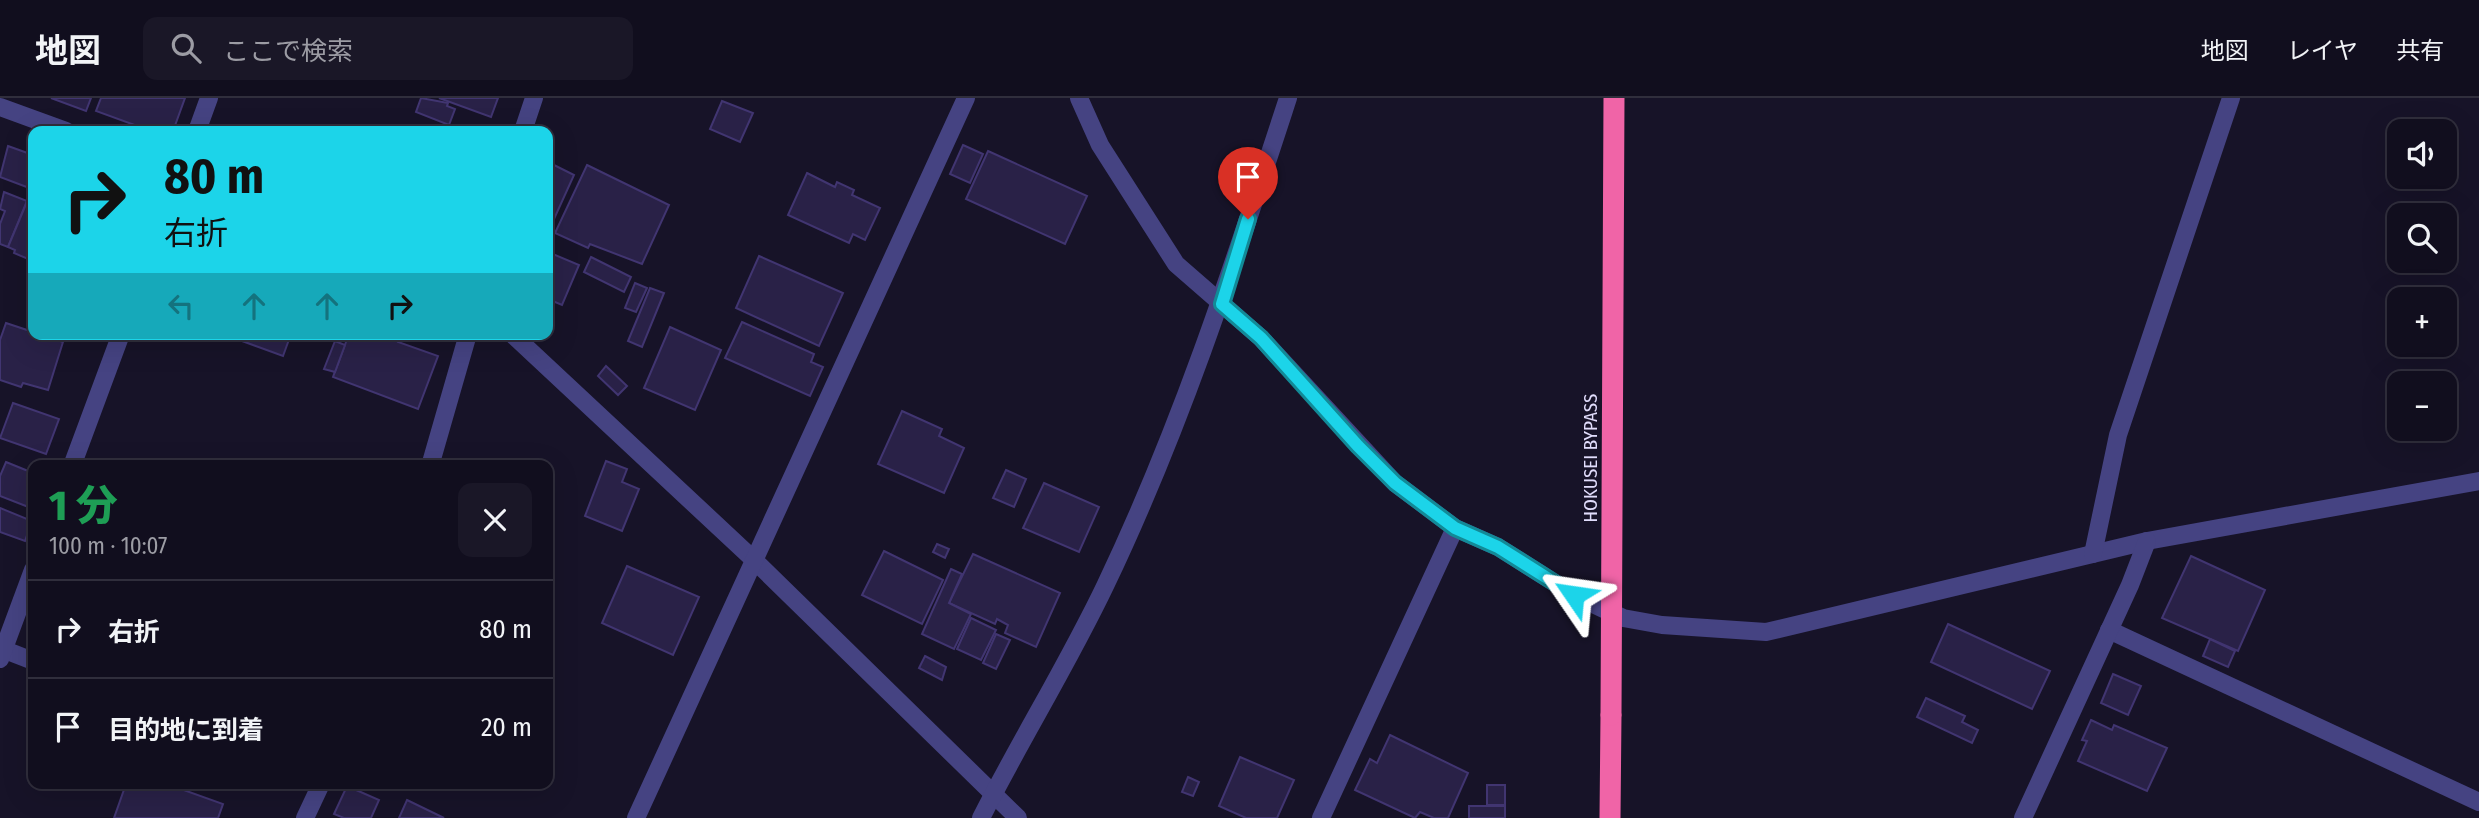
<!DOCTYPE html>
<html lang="ja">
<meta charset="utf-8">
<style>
body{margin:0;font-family:"Fira Sans Condensed","Noto Sans JP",sans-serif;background:#1a1727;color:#f1f3f6;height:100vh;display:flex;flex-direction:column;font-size:26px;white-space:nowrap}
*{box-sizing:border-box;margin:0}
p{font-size:23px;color:#9c9ca4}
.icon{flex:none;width:38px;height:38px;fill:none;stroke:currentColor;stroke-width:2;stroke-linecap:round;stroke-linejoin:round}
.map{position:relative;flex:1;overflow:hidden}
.drawer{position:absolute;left:28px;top:362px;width:525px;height:329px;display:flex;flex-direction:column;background:#110e1e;border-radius:14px;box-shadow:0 7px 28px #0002,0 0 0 2px #302e3c}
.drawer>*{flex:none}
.top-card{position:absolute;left:28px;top:28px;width:525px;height:214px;border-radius:14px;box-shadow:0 7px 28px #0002,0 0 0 2px #302e3c;background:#1cd4e9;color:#111;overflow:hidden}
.fabs{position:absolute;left:2387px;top:21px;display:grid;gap:14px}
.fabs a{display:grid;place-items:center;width:70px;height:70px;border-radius:14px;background:#110e1e;box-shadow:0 7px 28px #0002,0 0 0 2px #302e3c;font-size:35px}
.pin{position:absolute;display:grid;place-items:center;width:60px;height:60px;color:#fff;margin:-72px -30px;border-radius:50% 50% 50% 0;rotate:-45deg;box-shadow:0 0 7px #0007}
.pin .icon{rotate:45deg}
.me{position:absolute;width:77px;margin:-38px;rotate:302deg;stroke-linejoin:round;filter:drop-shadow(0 0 5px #0008)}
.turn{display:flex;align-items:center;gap:24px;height:147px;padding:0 21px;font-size:32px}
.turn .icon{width:91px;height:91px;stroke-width:2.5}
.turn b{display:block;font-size:49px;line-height:60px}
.lanes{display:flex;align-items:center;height:66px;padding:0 21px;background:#0003;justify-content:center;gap:35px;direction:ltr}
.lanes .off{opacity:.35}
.round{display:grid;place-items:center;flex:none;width:74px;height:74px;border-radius:14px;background:#1a1727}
.head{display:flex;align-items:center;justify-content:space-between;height:119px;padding:0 21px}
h1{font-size:42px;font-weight:800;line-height:52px;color:#1e9e55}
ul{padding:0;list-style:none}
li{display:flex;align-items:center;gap:21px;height:98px;padding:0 21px;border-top:2px solid #302e3c}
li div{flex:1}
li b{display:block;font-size:26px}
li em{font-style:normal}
header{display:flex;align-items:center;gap:42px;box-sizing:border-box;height:98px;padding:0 35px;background:#110e1e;border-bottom:2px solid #302e3c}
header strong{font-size:33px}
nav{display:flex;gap:38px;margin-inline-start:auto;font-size:24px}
.search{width:490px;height:63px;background:#1a1727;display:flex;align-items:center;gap:18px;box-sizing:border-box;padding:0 24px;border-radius:14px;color:#9c9ca4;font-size:26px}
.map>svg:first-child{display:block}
.building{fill:#292147;stroke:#413571;stroke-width:2}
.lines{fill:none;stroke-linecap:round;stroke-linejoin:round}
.minor{stroke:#454382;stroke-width:18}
.highway{stroke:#f064a7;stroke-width:21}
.highway-bridge{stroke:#f064a7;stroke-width:21}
.route-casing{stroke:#128a97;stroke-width:18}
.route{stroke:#1cd4e9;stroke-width:12}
.labels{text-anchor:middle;stroke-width:7;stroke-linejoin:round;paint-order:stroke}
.street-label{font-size:19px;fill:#e1ddfc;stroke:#171328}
</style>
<header>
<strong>地図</strong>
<div class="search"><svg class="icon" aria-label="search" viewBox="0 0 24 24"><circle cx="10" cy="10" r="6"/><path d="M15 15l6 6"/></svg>ここで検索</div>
<nav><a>地図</a><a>レイヤ</a><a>共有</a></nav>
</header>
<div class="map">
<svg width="2479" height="720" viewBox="0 0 2479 720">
<rect width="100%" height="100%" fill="#171328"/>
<g class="building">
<path d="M51 0H91L86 13Z"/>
<path d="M101 0H185L173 33H151L96 13Z"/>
<path d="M421 0 448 5 447 8 455 11 449 27 416 14Z"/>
<path d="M439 0H498L491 19Z"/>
<path d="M722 3 753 15 740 44 710 31Z"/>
<path d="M963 47 983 56 970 85 950 76Z"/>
<path d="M8 48 33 57 32 91 0 79Z"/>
<path d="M988 53 1087 98 1065 146 966 101Z"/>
<path d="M548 64 574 77 549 132 548 131Z"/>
<path d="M587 67 669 107 642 166 590 146 588 150 555 135Z"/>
<path d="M807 75 835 89 837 84 854 92 852 97 880 110 865 142 853 136 849 145 788 117Z"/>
<path d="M4 94 27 103 8 149 0 146V126L5 113 0 111Z"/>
<path d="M29 99 33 101V163L14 155 15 152 8 149Z"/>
<path d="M548 154 579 167 562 207 548 201Z"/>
<path d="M759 158 843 195 819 248 736 210Z"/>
<path d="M591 159 631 179 624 194 584 174Z"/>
<path d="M635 185 647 190 636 214 625 210Z"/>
<path d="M650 190 664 195 642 249 628 243Z"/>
<path d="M742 224 814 256 811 264 823 269 810 298 725 260Z"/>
<path d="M6 225 63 244 48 292 23 285 21 289 0 282V242Z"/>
<path d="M670 229 721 252 695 312 644 290Z"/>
<path d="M223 236H291L283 258Z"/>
<path d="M349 236H401L398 244 438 258 418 311 333 279Z"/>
<path d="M335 243 345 247 335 274 324 271Z"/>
<path d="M606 268 627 288 618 297 598 278Z"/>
<path d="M13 305 59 321 46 356 0 340Z"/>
<path d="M902 313 942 331 939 338 964 350 944 395 878 366Z"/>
<path d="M606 363 627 371 622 384 639 391 622 433 585 418Z"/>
<path d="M6 364 33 375 31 410 0 398V378Z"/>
<path d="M1006 372 1026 381 1014 409 993 400Z"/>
<path d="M1044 385 1099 409 1079 454 1023 430Z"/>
<path d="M0 410 32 423 25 443 0 434Z"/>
<path d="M937 446 949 451 945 460 933 454Z"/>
<path d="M884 453 943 482 922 526 862 497Z"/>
<path d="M973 456 1060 495 1036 549 1005 535 1008 527 997 521 995 526 949 505Z"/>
<path d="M2191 458 2265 492 2238 553 2162 520Z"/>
<path d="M627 468 699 499 673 557 602 525Z"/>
<path d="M951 471 962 476 949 505 971 516 954 551 922 536Z"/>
<path d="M971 520 996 532 981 562 957 551Z"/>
<path d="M1948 526 2050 573 2032 611 1931 564Z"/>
<path d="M996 536 1010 542 996 571 983 565Z"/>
<path d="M2210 541 2235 553 2228 569 2203 558Z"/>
<path d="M925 558 946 569 942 582 919 570Z"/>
<path d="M2113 576 2141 588 2128 617 2101 605Z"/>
<path d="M1926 600 1965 618 1962 624 1978 632 1972 645 1917 619Z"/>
<path d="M2091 622 2112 632 2114 627 2167 650 2147 693 2078 663 2087 643 2082 642Z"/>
<path d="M1390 637 1468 675 1448 720H1434L1420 714 1415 720 1355 692 1370 661 1377 665Z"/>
<path d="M1240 659 1294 682 1277 720H1246L1219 708Z"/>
<path d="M1188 679 1199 684 1193 698 1182 694Z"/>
<path d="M126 686H167L223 706 218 720H114Z"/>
<rect x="1487" y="687" width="18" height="20"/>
<path d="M347 688 379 702 371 720H344L334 716Z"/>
<path d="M407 702 444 720H399Z"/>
<rect x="1469" y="708" width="36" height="12"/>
</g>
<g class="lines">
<g class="minor">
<path d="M1079 0 1100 47 1176 166 1261 240 1395 385 1455 430 1498 449 1574 497 1623 520 1662 527 1766 534 2147 443 2479 383"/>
<path d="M0 9 66 33"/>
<path d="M197 33 209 0"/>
<path d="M523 33 534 0"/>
<path d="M512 236 753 461 1018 720"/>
<path d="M72 368 121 236"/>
<path d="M430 368 468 236"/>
<path d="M2093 456 2118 337 2231 0"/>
<path d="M2109 532 2479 704"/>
<path d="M0 550 33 563"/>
<path d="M0 561 33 472"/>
<path d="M305 720 321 686"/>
<path d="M636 720 966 0"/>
<path d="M981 720C1021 641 1068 566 1106 486 1181 329 1234 165 1288 0"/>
<path d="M1321 720 1455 430"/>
<path d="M2023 720 2130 487 2147 443"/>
</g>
<path class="highway" d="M1610 720 1611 617"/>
<path class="highway-bridge" d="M1611 617 1614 0"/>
</g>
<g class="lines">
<defs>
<path id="route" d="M1248 121 1222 206 1261 240 1358 348 1395 385 1455 430 1498 449 1574 497"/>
</defs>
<use href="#route" class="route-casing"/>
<use href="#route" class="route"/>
</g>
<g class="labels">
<g class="street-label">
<text transform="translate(1590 360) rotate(-90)" y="7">HOKUSEI BYPASS</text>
</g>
</g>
</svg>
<div class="fabs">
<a><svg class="icon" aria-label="sound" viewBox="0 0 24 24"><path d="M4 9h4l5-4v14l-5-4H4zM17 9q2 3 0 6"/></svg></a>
<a><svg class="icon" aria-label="search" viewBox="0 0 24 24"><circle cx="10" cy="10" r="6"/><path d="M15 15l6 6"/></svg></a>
<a>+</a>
<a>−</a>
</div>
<div class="pin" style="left:1248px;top:121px;background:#d93025"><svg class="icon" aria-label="arrive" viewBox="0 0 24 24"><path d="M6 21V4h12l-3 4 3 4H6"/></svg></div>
<svg class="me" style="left:1574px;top:497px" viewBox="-20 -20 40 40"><path d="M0-17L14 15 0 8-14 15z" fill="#1cd4e9" stroke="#fff" stroke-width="4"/></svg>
<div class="top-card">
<div class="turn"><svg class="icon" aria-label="right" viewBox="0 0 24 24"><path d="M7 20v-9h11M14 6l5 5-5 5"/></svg><div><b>80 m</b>右折</div></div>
<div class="lanes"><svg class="icon off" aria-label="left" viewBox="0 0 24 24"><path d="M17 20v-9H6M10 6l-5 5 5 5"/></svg><svg class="icon off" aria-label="ahead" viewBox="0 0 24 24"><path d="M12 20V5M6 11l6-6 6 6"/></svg><svg class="icon off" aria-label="ahead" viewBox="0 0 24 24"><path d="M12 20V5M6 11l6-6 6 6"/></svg><svg class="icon" aria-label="right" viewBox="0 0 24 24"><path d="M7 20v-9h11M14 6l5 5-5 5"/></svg></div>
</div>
<section class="drawer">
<div class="head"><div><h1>1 分</h1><p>100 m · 10:07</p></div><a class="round"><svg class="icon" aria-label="close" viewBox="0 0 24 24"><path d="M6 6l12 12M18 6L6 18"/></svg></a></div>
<ul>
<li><svg class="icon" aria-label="right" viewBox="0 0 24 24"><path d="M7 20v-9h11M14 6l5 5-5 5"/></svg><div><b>右折</b></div><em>80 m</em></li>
<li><svg class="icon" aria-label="arrive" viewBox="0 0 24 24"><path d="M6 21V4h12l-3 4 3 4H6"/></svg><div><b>目的地に到着</b></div><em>20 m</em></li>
</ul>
</section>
</div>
